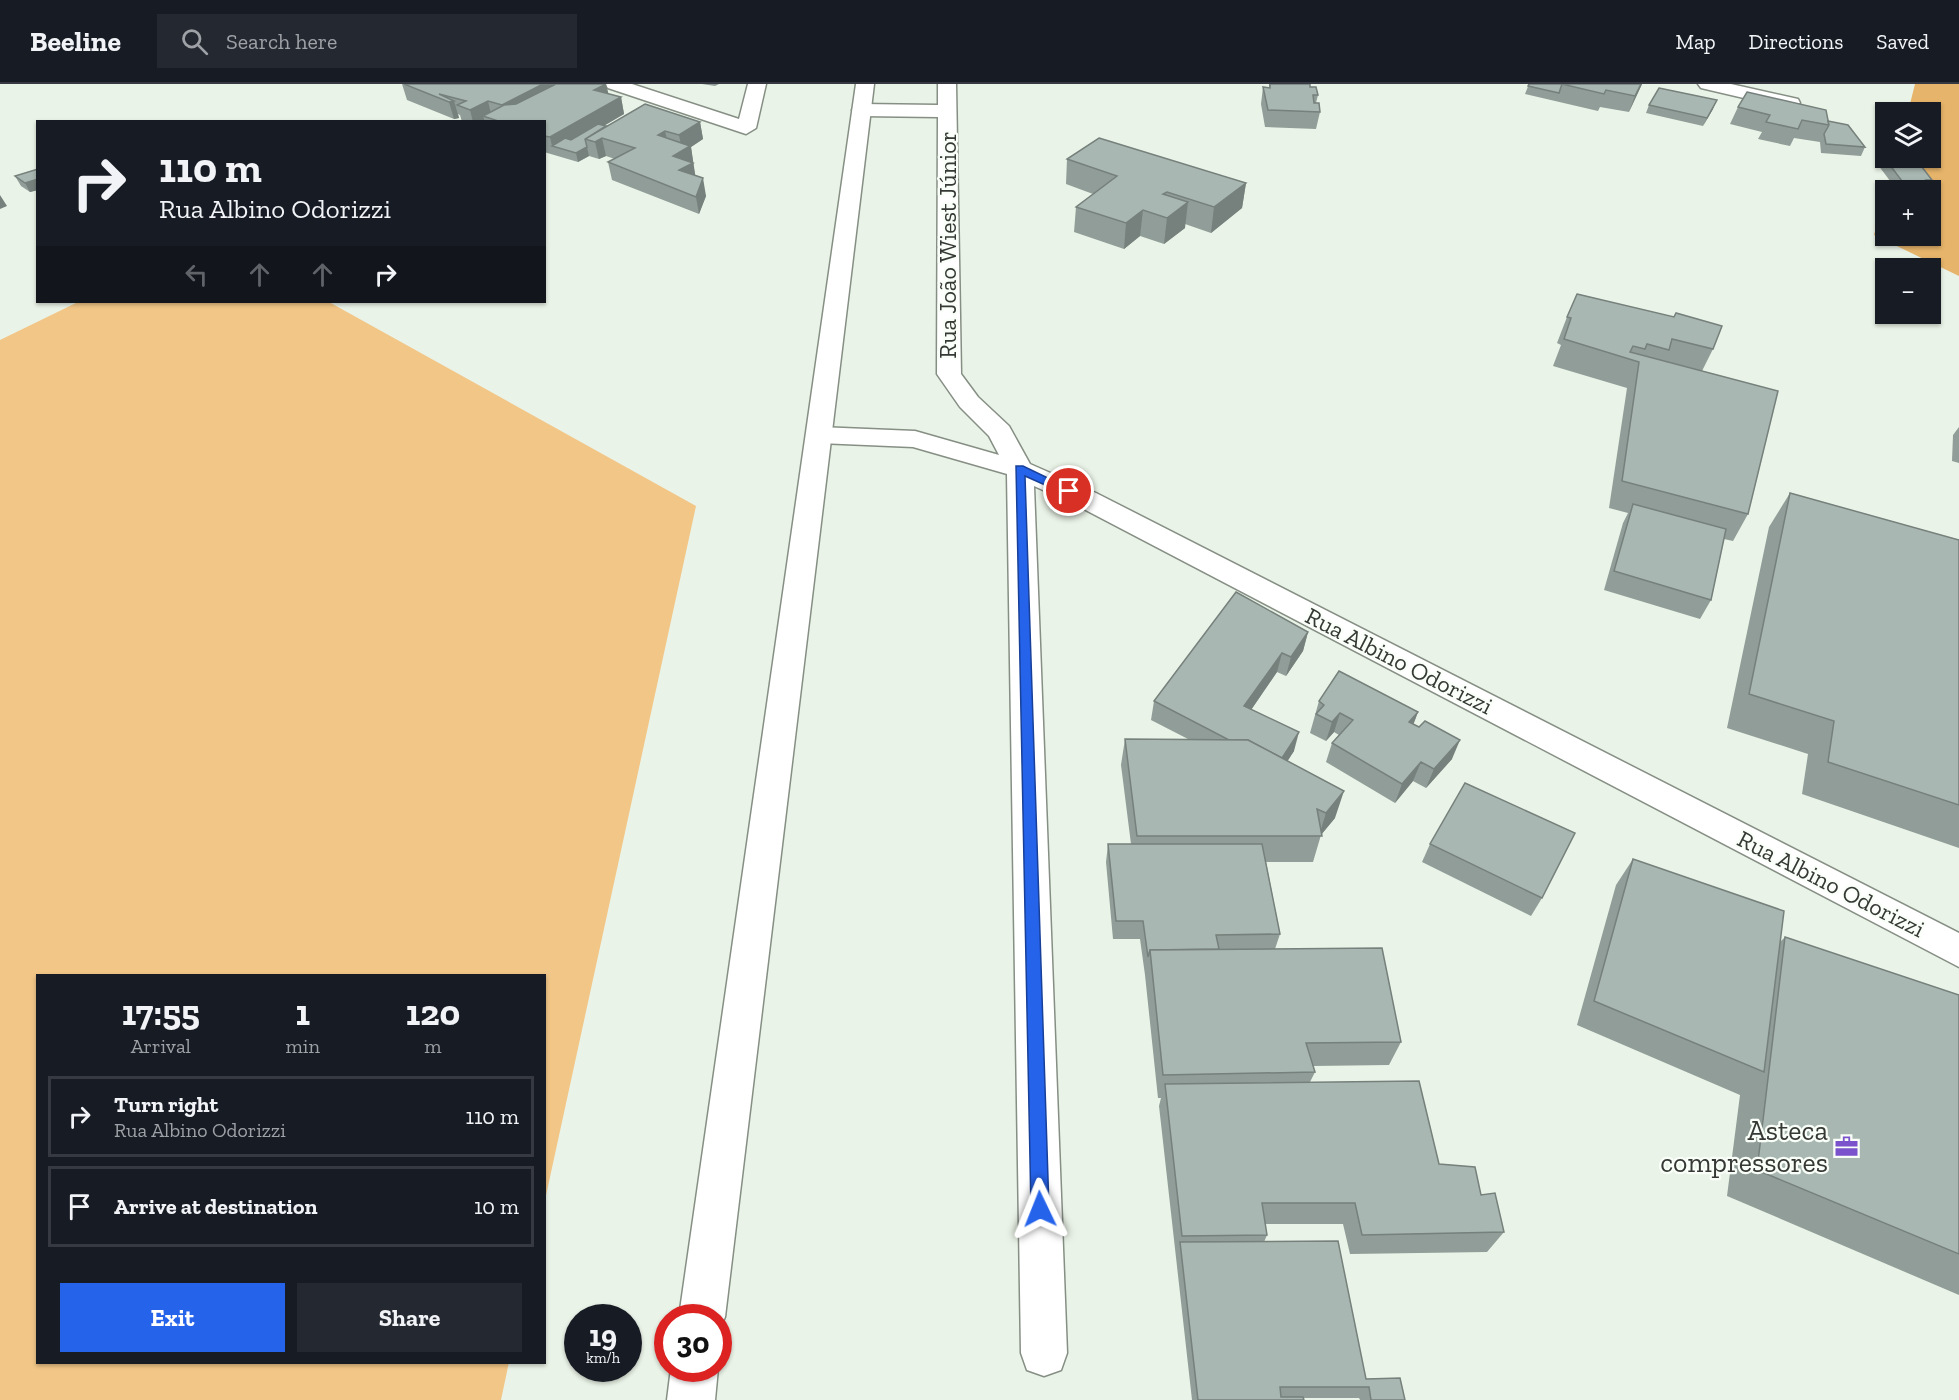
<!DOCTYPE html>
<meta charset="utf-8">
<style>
body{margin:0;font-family:"Zilla Slab",serif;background:#242831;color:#f1f3f6;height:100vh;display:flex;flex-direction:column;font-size:22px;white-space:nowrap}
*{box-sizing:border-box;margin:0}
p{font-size:20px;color:#9ea1a6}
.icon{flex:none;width:33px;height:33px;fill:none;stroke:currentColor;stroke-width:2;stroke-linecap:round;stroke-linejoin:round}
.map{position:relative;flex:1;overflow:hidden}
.side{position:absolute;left:36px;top:890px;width:510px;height:390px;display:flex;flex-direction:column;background:#171b24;border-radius:0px;box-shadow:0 2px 4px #0004}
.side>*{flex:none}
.hud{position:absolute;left:36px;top:36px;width:510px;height:183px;border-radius:0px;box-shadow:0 2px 4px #0004;background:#171b24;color:#f1f3f6;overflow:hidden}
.fabs{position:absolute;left:1875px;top:18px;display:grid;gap:12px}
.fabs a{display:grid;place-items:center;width:66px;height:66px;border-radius:0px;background:#171b24;box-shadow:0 2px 4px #0004;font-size:30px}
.speed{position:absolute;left:564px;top:1220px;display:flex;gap:12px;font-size:30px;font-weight:700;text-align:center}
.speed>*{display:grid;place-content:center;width:78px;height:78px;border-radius:50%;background:#171b24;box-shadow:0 2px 4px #0004;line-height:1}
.speed small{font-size:15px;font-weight:400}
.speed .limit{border:9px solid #d22;background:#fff;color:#111}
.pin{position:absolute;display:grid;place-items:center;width:51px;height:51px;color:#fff;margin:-26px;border:3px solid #fff;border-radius:50%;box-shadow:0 2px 6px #0007}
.me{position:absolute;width:66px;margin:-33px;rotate:358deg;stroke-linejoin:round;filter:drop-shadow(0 0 4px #0008)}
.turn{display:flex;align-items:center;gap:21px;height:126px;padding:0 24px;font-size:27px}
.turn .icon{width:78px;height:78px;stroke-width:2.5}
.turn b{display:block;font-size:42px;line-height:51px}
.lanes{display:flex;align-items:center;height:57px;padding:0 24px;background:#0003;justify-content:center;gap:30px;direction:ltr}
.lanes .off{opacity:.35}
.eta{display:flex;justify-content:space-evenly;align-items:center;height:102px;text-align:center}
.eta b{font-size:36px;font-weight:700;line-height:42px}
.action{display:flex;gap:12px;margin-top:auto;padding:12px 24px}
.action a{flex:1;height:69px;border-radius:0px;background:#2563eb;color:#fff;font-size:24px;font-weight:700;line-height:69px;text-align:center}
.action a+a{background:#242831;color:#f1f3f6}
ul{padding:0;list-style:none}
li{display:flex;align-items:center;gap:18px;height:81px;margin:0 12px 9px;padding:0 12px;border:3px solid #363941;border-radius:0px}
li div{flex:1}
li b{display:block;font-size:22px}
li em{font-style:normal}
header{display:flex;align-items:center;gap:36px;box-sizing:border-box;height:84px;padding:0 30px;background:#171b24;border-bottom:2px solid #363941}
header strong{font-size:28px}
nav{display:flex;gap:33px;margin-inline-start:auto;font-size:21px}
.search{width:420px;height:54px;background:#242831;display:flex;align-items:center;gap:15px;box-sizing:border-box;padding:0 21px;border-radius:0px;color:#9ea1a6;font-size:22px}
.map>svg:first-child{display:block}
.green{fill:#f2c687}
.forest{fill:#e6b46a}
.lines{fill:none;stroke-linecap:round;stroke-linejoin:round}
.street-casing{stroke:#868f84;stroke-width:3}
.highway-casing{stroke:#868f84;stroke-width:3}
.street{fill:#fff;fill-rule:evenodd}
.highway{fill:#fff;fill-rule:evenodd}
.wall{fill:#909d98}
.shaded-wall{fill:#76807c}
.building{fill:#a8b7b1;stroke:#76807c;stroke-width:1.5}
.route{fill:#2563eb;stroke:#184099;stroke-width:1.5}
.labels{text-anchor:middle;stroke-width:4.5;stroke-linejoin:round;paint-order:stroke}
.street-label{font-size:24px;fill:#353834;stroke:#f9fff8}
.near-poi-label{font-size:28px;fill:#353834;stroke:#f9fff8;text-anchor:end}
</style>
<header>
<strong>Beeline</strong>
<div class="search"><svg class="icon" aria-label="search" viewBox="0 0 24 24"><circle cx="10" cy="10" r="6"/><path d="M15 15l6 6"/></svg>Search here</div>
<nav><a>Map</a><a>Directions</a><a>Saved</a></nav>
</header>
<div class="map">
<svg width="1959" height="1316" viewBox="0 0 1959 1316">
<rect width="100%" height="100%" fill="#eaf3e7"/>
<path class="green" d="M78 218H329L696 422 545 1116 544 891H38V1278H509L501 1316H0V256Z"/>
<path class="forest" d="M1915 0H1959V192L1874 151 1885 110 1886 152H1930V106H1886L1895 74H1930V28H1908Z"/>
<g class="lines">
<defs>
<g id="street">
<path d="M605 0H632L739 35 748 0H766L756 44 746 50 608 4Z"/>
<path d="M938 0H956L961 290 978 313 1009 342 1030 380 1096 409 1959 849V883L1076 421 1034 402 1067 1269 1061 1286 1044 1292 1027 1286 1021 1269 1007 390 913 363 819 359 810 357 806 351 810 345 819 343 915 347 999 371 989 352 960 323 937 290 938 33 861 32 852 26 861 20 938 21Z"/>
<path d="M1698 0H1731L1798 15 1800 19 1791 25 1701 4Z"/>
</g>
<g id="highway">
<path d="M856 0H874L725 1233 718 1249V1233H679Z"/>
<path d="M671 1284H718L715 1316H667Z"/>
</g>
</defs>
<use href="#street" class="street-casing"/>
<use href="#highway" class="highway-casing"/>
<use href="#street" class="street"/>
<use href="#highway" class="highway"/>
</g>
<g class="wall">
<path d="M402 0H606L608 10 621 13 624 30 604 42 700 38 703 55 691 63 695 92 706 112 699 130 612 96 608 78 615 75 606 72 599 75 589 72 578 78 544 68V38H462L460 31 458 30 459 34 454 35 407 16Z"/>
<path d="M702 0H719L715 2Z"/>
<path d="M1269 0H1310V3L1318 11 1316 19 1320 28 1316 45 1265 43 1261 20 1263 3 1269 4Z"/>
<path d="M1529 0H1642L1629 28 1600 23 1598 27 1525 10Z"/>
<path d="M1649 21 1713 25 1703 42 1646 29Z"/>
<path d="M1738 23 1828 37 1865 63 1861 72 1821 69 1820 58 1794 54 1790 62 1758 55 1762 48 1730 40Z"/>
<path d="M1880 68 1932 96 1928 106H1897L1875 77Z"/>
<path d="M1067 75 1246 99 1242 124 1211 149 1185 140V144L1164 160 1140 152 1124 165 1074 148 1076 123 1093 110 1066 100Z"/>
<path d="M38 85V106L30 108 21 102 15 92Z"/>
<path d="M1676 229 1713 265 1702 287 1748 430 1733 457 1724 455 1711 516 1700 535 1604 506 1623 439 1628 429 1609 424 1627 304 1553 282 1561 261 1557 259 1567 233H1673Z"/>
<path d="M1959 343V379L1952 377 1953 351Z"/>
<path d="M1790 409 1959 456V764L1802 710 1808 670 1727 644 1769 443Z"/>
<path d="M1308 548 1303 567 1286 592 1277 588 1251 626 1294 667 1287 677 1335 734 1321 751 1313 778H1266L1280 850 1275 865 1401 958 1389 981 1313 982 1315 988 1310 998 1439 1080 1481 1111 1504 1148 1487 1168 1350 1170 1343 1140H1265L1267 1151 1264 1158 1366 1295 1405 1316H1360L1359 1314H1304V1316H1192L1159 1022 1161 1014H1158L1145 891 1140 855H1113L1106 778 1108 760H1131L1121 681 1125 655H1188L1151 636 1154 617Z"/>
<path d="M1319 617 1418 628 1413 640 1452 675 1426 704 1413 697 1395 719 1326 678 1332 659 1339 651 1334 648 1326 657 1310 649Z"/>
<path d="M1430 760 1542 814 1531 832 1422 778Z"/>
<path d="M1633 775 1780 858 1785 853 1959 911V1211L1727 1112 1740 1011 1577 941 1616 801Z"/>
</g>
<g class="shaded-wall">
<path d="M543 0H555L557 11 506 38 502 21Z"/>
<path d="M606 0 610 16 594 6Z"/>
<path d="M1641 0H1642L1629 28 1635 12Z"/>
<path d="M621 13 624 30 563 65 552 62 550 53Z"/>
<path d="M1717 16 1713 25 1703 42 1707 34Z"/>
<path d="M454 17 459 34 454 35 449 18Z"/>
<path d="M488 17 492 34 483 32 485 38H473L470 26Z"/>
<path d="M700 38 703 55 691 63 696 96 682 103 673 72 682 66 679 51Z"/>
<path d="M665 47 669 64 658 51Z"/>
<path d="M602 54 606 72 599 75 595 58Z"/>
<path d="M587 63 589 72 578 78 576 69Z"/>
<path d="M703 94 706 112 699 130 696 113Z"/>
<path d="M38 95V106L30 108 25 99Z"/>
<path d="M1246 99 1242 124 1211 149 1214 123Z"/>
<path d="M0 111 7 122 0 125Z"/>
<path d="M1188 118 1185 144 1164 160 1167 134Z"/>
<path d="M1143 126 1140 152 1124 165 1126 139Z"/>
<path d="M1308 548 1303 567 1286 592 1291 573Z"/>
<path d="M1282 569 1277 588 1240 642 1244 622Z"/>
<path d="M1418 628 1411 647 1409 638Z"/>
<path d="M1340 629 1334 648 1326 657 1332 638Z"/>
<path d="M1299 648 1294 667 1273 700 1278 681Z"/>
<path d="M1460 656 1452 675 1426 704 1434 685Z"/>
<path d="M1421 678 1413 697 1395 719 1402 700Z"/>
<path d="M1344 707 1335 734 1320 752H1319L1326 729Z"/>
</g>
<g class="building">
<path d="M404 0H543L502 21 488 17 470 26 457 21 466 17 439 10 454 17 449 18Z"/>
<path d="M556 0H606L594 6 621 13 550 53 544 52V38H501L483 32 504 21 516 20Z"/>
<path d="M1270 0H1310V3H1316L1318 11H1313L1314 19H1319L1320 28 1268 26 1263 3 1270 4Z"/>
<path d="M1529 0H1562L1559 9 1528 2Z"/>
<path d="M1562 0H1641L1635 12 1606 6 1604 10Z"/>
<path d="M1659 4 1717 16 1707 34 1649 21Z"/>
<path d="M1747 8 1826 26 1829 41 1802 36 1798 45 1766 38 1770 31 1738 23Z"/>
<path d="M645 20 700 38 679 51 665 47 658 51 690 62 673 72 693 79 679 86 703 94 696 113 608 78 635 64 602 54 595 58 585 55Z"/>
<path d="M1828 37 1848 41 1865 63 1826 60 1824 50 1829 41Z"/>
<path d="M598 40 606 42 585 55 587 63 576 69 552 62 565 54 571 56Z"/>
<path d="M1099 54 1246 99 1214 123 1167 108 1163 110 1188 118 1167 134 1143 126 1126 139 1076 123 1117 92 1067 75Z"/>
<path d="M1880 68H1886V74H1915L1932 96H1926L1930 102 1905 101Z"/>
<path d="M38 85V95L25 99 15 92Z"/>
<path d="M1577 210 1674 233 1676 229 1722 242 1713 265 1672 255 1669 266 1647 260 1645 265 1633 262 1630 268 1778 307 1748 430 1622 397 1639 278 1564 255 1571 234 1567 233Z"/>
<path d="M1790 409 1959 456V721L1828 678 1834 637 1749 610Z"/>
<path d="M1633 420 1726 445 1711 516 1614 487Z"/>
<path d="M1236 508 1308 548 1291 573 1282 569 1244 622 1299 648 1282 674 1248 656H1229L1154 617Z"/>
<path d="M1339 587 1418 628 1409 638 1419 643 1425 637 1460 656 1434 685 1421 678 1402 700 1332 659 1353 636 1340 629 1332 638 1316 630 1324 621 1319 617Z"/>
<path d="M1125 655 1248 656 1344 707 1326 729 1317 725 1322 752H1137Z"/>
<path d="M1465 699 1575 749 1542 814 1430 760Z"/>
<path d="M1108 760H1262L1280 850 1216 851 1219 865 1150 866 1148 873 1143 837H1116Z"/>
<path d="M1633 775 1784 827 1764 988 1594 917Z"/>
<path d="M1785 853 1959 911V1170L1757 1086Z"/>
<path d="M1382 864 1401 958 1306 959 1315 988 1163 991 1150 866Z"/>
<path d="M1419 997 1439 1080 1475 1083 1481 1111 1495 1109 1504 1148 1362 1151 1355 1119H1262L1267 1151 1182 1152 1165 1000Z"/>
<path d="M1338 1157 1366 1295 1400 1294 1405 1316H1371L1369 1303H1280L1281 1313H1303L1304 1316H1198L1180 1158Z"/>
</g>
<path class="route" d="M1016 382H1023L1075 407 1065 410 1025 392 1049 1125 1047 1132 1040 1134 1034 1132 1031 1125Z"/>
<defs>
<symbol id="office-bare" viewBox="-9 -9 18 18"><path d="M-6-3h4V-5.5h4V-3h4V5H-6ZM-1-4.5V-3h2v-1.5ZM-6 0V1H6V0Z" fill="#7a52cb" stroke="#f9fff8" stroke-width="2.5" paint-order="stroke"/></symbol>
</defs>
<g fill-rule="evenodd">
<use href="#office-bare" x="1830" y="1046" width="33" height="33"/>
</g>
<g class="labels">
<g class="street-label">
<text transform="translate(948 161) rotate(-90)" y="8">Rua João Wiest Júnior</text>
<text transform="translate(1399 577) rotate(27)" y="8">Rua Albino Odorizzi</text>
<text transform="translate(1831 800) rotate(27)" y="8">Rua Albino Odorizzi</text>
</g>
<g class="near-poi-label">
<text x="1828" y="1056">Asteca<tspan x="1828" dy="32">compressores</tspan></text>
</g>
</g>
</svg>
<div class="fabs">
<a><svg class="icon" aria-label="layers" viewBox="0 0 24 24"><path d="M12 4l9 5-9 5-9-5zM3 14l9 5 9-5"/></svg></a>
<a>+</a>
<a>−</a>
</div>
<div class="speed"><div>19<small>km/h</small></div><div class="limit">30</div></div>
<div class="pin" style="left:1069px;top:407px;background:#d93025"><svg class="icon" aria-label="arrive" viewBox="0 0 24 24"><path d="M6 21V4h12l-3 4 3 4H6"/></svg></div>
<svg class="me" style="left:1040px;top:1125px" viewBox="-20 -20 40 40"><path d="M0-17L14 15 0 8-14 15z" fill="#2563eb" stroke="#fff" stroke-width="4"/></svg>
<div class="hud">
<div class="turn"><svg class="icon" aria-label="right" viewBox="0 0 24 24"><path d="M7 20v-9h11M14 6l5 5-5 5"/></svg><div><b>110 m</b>Rua Albino Odorizzi</div></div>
<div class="lanes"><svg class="icon off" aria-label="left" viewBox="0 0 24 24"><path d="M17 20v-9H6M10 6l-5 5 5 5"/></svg><svg class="icon off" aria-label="ahead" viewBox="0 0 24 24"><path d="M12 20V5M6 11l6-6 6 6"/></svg><svg class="icon off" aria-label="ahead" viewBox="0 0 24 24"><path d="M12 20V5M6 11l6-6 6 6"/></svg><svg class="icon" aria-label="right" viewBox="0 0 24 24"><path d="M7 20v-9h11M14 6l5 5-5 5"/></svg></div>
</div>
<section class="side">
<div class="eta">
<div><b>17:55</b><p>Arrival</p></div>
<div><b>1</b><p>min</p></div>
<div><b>120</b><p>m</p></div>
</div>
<ul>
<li><svg class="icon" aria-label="right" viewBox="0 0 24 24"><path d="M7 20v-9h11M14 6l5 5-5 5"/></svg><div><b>Turn right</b><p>Rua Albino Odorizzi</p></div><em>110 m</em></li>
<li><svg class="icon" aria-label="arrive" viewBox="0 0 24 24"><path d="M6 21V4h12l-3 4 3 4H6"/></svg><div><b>Arrive at destination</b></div><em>10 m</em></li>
</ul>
<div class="action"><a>Exit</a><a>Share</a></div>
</section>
</div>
